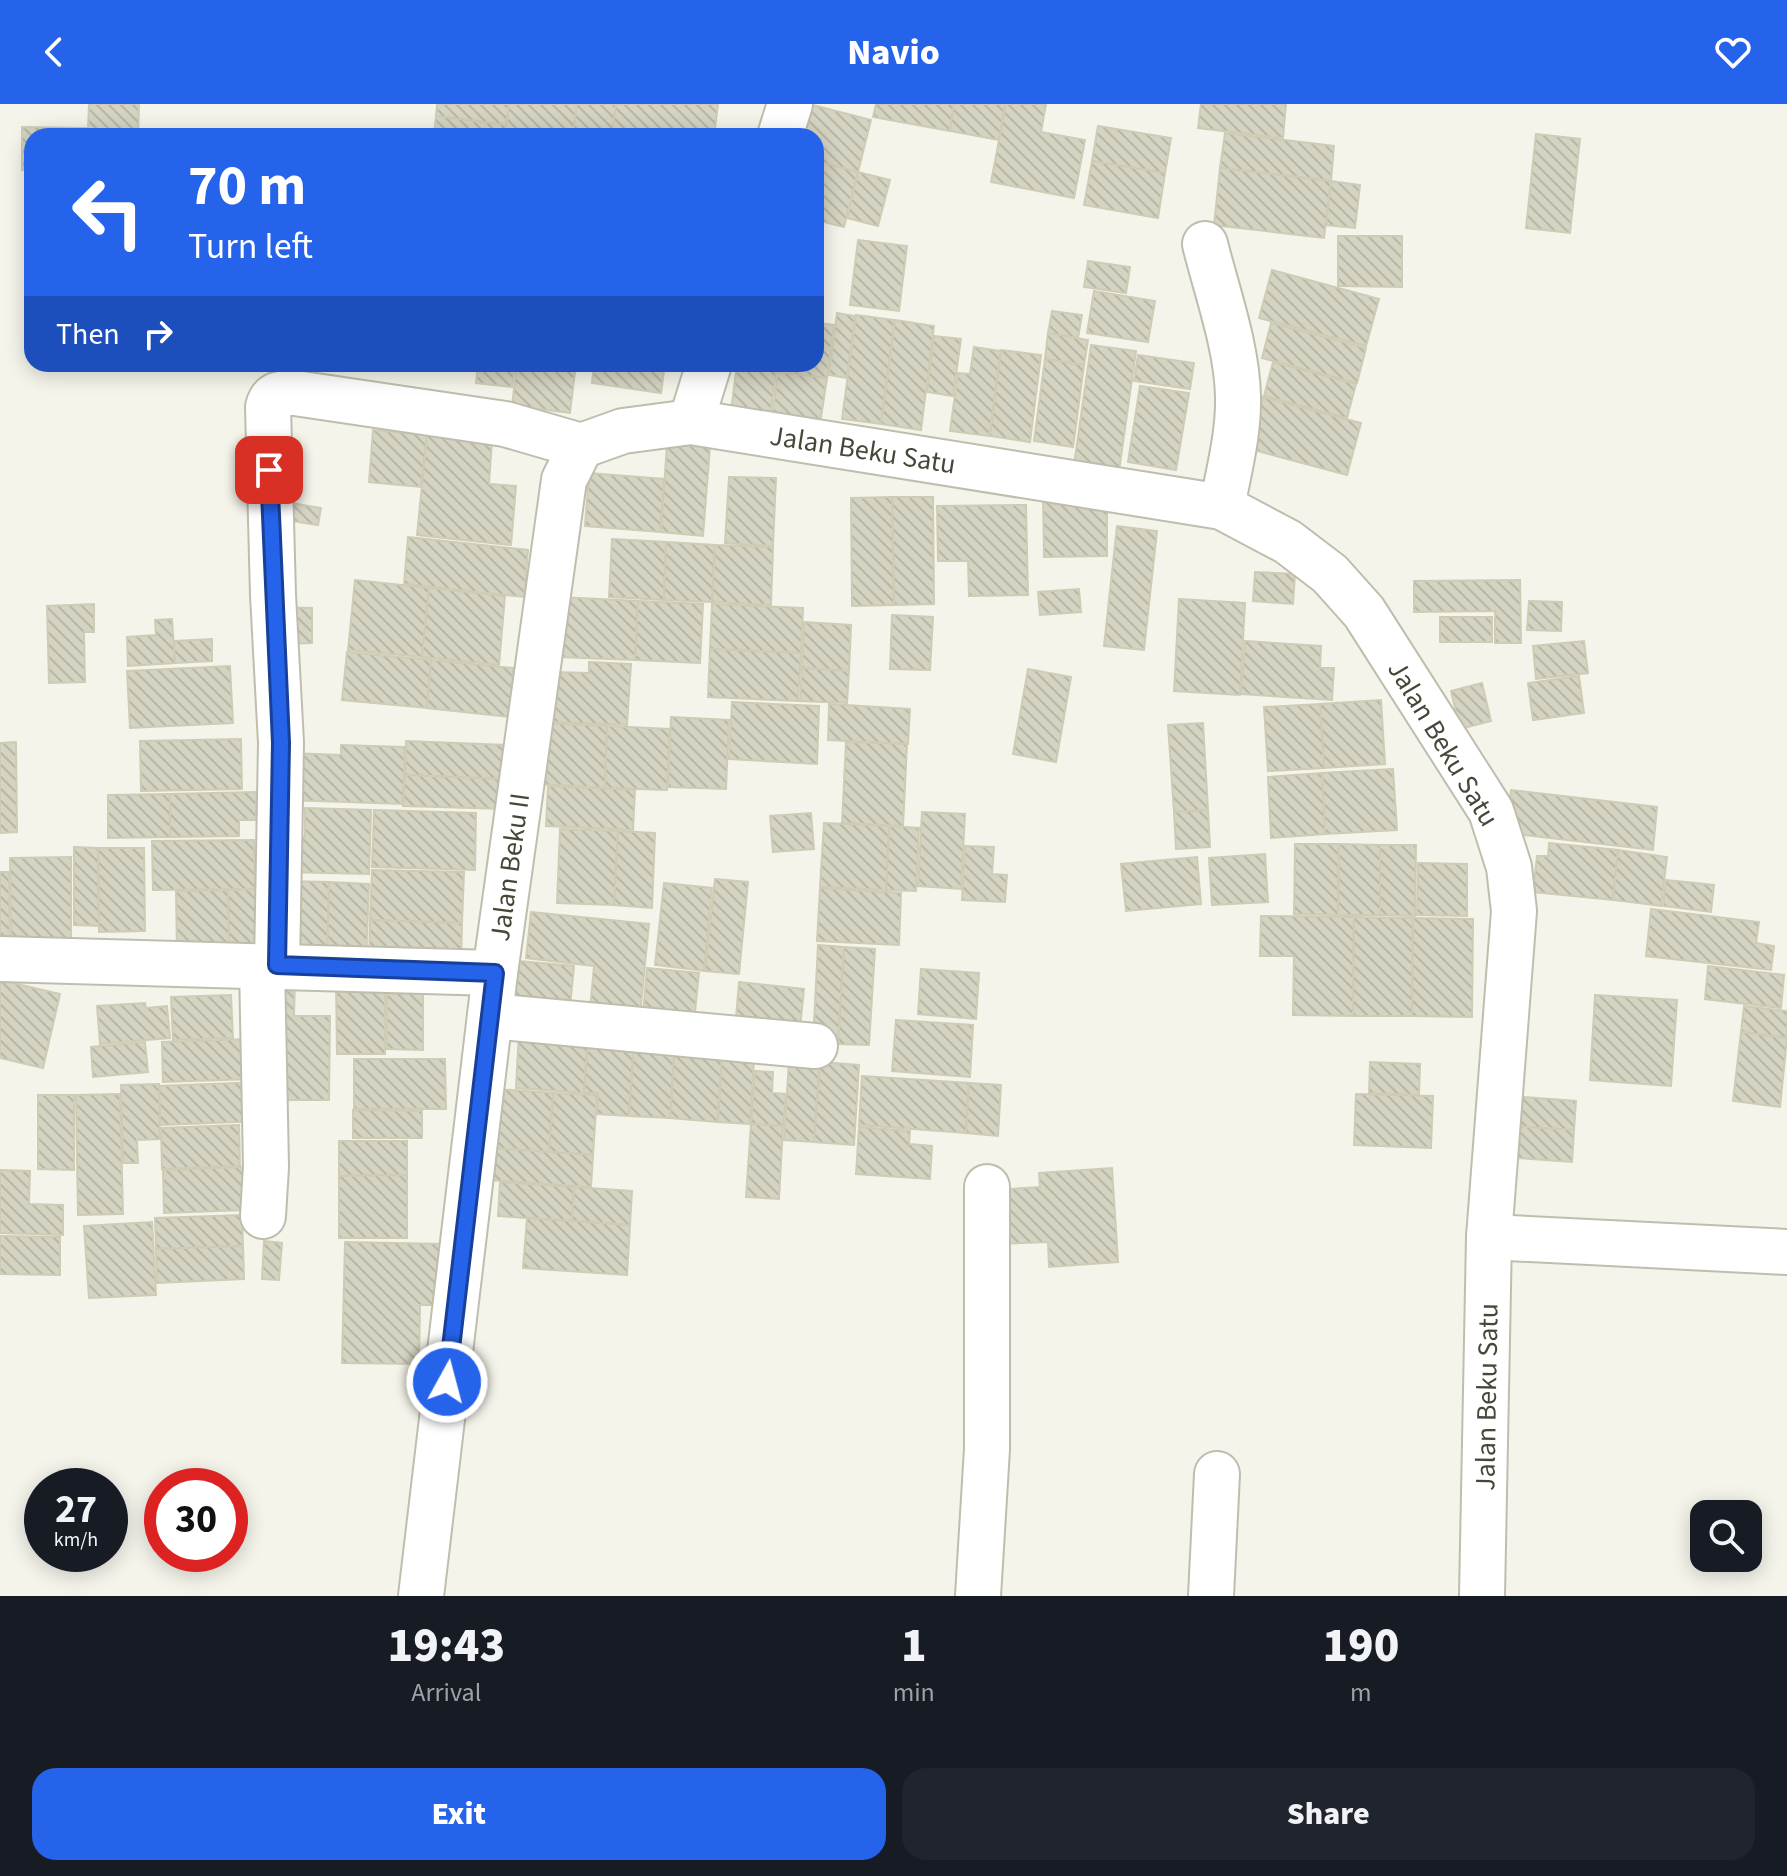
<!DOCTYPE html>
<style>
body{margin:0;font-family:"Source Sans 3",sans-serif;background:#20242c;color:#f1f3f6;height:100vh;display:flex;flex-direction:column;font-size:30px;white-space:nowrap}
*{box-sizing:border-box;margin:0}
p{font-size:26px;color:#9ea1a6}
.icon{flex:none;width:44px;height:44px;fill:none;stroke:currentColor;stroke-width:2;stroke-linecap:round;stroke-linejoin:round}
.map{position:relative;height:1492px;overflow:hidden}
.drawer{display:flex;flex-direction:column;background:#171b24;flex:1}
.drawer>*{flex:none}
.banner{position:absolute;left:24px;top:24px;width:800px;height:244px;border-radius:24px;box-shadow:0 4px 20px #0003;background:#2563eb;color:#fff;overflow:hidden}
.controls{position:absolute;left:1690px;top:1396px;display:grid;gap:16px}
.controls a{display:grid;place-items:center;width:72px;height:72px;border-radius:16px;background:#171b24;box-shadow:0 4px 20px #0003;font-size:40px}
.speed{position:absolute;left:24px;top:1364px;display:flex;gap:16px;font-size:40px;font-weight:700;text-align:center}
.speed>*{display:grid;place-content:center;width:104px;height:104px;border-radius:50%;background:#171b24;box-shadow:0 4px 20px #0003;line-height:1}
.speed small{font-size:20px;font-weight:400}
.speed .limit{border:12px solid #d22;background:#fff;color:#111}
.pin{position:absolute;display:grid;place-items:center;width:68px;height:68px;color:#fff;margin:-34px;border-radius:16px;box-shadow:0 4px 12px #0006}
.me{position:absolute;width:88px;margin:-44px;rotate:7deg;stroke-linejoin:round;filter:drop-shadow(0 0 6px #0008)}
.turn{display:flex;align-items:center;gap:28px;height:168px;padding:0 32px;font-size:36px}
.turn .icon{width:104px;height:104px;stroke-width:2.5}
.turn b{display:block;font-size:56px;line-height:68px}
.then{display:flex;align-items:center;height:76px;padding:0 32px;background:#0003;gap:16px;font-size:30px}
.eta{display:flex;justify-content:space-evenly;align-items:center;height:136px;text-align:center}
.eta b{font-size:48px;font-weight:800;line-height:56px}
.primary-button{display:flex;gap:16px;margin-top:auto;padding:16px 32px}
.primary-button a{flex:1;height:92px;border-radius:24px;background:#2563eb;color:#fff;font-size:32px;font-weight:800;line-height:92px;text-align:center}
.primary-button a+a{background:#20242c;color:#f1f3f6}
header{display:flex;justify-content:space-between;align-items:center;height:104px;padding:0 32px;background:#2563eb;color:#fff;font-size:36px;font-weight:800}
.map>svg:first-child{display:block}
.building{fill:url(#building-back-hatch);stroke:#cfccb5;stroke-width:2}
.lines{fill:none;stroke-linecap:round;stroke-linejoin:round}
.minor-casing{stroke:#bfbeae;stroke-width:48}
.minor{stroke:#fff;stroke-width:44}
.route-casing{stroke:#184099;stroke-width:20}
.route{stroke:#2563eb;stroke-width:14}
.labels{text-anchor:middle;stroke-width:6;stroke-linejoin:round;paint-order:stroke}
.street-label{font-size:28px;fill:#484639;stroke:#fff}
</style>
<header><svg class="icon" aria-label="back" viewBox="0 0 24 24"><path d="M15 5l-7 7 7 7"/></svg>Navio<svg class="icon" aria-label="heart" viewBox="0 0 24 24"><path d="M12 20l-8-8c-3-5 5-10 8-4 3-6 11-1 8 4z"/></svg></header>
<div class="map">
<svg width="1787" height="1492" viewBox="0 0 1787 1492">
<defs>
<pattern id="building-back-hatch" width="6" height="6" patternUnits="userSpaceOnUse" patternTransform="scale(2)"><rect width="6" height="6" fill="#d5d3c1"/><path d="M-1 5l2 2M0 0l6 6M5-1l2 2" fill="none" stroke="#b8b6a7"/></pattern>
</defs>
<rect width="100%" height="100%" fill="#f4f4eb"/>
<g class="building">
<path d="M89 0H139L138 32H32V66H22V23L88 24Z"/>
<path d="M437 0H509L506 21 436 12Z"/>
<path d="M509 0H577L573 32H505Z"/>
<path d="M577 0H616L612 32H573Z"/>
<path d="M616 0H718L714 32H612Z"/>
<path d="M809 0 871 16 858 68 816 57V32H786Z"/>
<path d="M876 0H954L950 27 873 13Z"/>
<path d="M954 0H1005L999 36 950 27Z"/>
<path d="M1006 0H1046L1041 28 1085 36 1074 94 991 78Z"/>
<path d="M1201 0H1286L1283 34 1198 24Z"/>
<path d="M436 12 506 21 505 32H434Z"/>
<path d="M1098 22 1171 34 1165 69 1092 57Z"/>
<path d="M1225 29 1334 42 1331 77 1220 64Z"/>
<path d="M1536 30 1580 35 1570 129 1526 124Z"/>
<path d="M816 57 858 68 844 123 816 116Z"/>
<path d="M1092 57 1165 69 1158 114 1084 101Z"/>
<path d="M1220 64 1331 77 1324 134 1214 121Z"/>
<path d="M858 68 890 76 878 122 847 114Z"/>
<path d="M1331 77 1360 81 1355 124 1326 121Z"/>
<path d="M1338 132H1402V183L1338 182Z"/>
<path d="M858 136 907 142 899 207 850 201Z"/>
<path d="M1088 157 1130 163 1126 189 1084 183Z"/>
<path d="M1272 166 1379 195 1366 242 1259 214Z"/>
<path d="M1094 187 1155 197 1148 238 1087 229Z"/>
<path d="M1052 207 1082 211 1078 234 1048 229Z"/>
<path d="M837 209 855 212 847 274 829 271Z"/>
<path d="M856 211 895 216 881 320 842 315Z"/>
<path d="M895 216 934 222 921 326 881 320Z"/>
<path d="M816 219 834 221 827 274 778 268 779 260H816Z"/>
<path d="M1271 219 1366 244 1357 279 1262 254Z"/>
<path d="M1048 229 1088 236 1084 261 1045 255Z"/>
<path d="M934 232 961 235 953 292 927 288Z"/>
<path d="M1091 241 1136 247 1118 374 1073 368Z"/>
<path d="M974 243 1001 247 989 332 950 327 958 269 970 270Z"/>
<path d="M1001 246 1041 251 1030 338 990 332Z"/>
<path d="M1138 251 1194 259 1190 285 1134 277Z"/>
<path d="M1045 255 1084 261 1073 343 1034 337Z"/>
<path d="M1273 258 1356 280 1347 314 1264 292Z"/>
<path d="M478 260H515L512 283 476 279Z"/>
<path d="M517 260H576L570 309 512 302Z"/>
<path d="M594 260H665L661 289 592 279Z"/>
<path d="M737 260H777L770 313 731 307Z"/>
<path d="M778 268 827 274 820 320 772 314Z"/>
<path d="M1140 282 1189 289 1176 366 1128 358Z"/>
<path d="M1263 293 1361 319 1347 371 1250 345Z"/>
<path d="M373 326 427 331 421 383 369 378Z"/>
<path d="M427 331 492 337 489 380 516 382 511 441 417 431Z"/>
<path d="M667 340 710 343 703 432 661 428Z"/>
<path d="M589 369 664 375 660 428 585 422Z"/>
<path d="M729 373 776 374 773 442 725 439Z"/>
<path d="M1043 391H1107V452L1044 453Z"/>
<path d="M892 393H933L934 500 894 501Z"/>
<path d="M892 393 894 501 852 502 851 394Z"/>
<path d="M274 396 321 404 318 421 272 414Z"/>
<path d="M1026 401 1028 491 969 492 968 457H938L937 402Z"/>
<path d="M1117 422 1157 427 1144 546 1104 542Z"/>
<path d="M408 433 528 446 524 493 404 480Z"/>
<path d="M612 435 666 438 664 496 609 493Z"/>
<path d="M666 438 715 441 712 498 664 496Z"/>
<path d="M715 441 773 443 771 501 712 498Z"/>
<path d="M1255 468 1295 470 1293 500 1253 497Z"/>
<path d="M355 476 429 484 422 553 348 546Z"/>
<path d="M1520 476 1521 539H1495V507L1414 508V477Z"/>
<path d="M429 484 505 492 499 561 422 553Z"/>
<path d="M1079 485 1081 508 1040 511 1038 488Z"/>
<path d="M559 493 638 497 635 556 557 553Z"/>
<path d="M1179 495 1245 499 1240 591 1174 587Z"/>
<path d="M638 497 703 500 700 559 635 556Z"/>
<path d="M1529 497 1562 498 1561 527 1527 526Z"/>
<path d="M94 500V528H84L85 578 49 579 47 502Z"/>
<path d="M712 500 803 504 801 549 710 545Z"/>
<path d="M281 503 312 504V539L282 540Z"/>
<path d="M892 511 933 513 930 566 890 565Z"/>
<rect x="1440" y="513" width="52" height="25"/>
<path d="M172 515 175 559 128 562 127 533 156 531 155 516Z"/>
<path d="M804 518 851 521 849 567 802 564Z"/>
<path d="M212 535V557L175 559 174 537Z"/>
<path d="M1245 537 1321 542 1320 564H1334L1332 596 1241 590Z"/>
<path d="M1584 537 1588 569 1536 575 1533 542Z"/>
<path d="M710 545 801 549 798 597 708 593Z"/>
<path d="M347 548 431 556 427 604 342 596Z"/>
<path d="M431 556 513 564 509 613 427 604Z"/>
<path d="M589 558 631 560 627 621 551 618 554 568 589 569Z"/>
<path d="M230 562 233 619 130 624 127 567Z"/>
<path d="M802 564 849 567 847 599 800 597Z"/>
<path d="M1028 565 1071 573 1056 658 1013 650Z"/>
<path d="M1579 572 1584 609 1533 616 1528 579Z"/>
<path d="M1482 579 1491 617 1460 625 1451 587Z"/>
<path d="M1381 596 1385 660 1324 664 1320 600Z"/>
<path d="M732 598 819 602 817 660 729 655Z"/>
<path d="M829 600 910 605 908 640 828 636Z"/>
<path d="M1320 600 1324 664 1268 667 1264 603Z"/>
<path d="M671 613 729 616 726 685 668 683Z"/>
<path d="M542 619 607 622 605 684 539 680Z"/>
<path d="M1203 619 1208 706 1174 708 1168 621Z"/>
<path d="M607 622 670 625 667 686 605 684Z"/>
<path d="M241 635 242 685 141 687 140 637Z"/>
<path d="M406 637 506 641 505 675 405 671Z"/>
<path d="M16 638 17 728 0 729V639Z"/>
<path d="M846 638 907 640 903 722 842 719Z"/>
<path d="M341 641 405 643 403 700 288 696 290 649 341 651Z"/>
<path d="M1393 665 1397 726 1325 730 1322 669Z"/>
<path d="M1322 669 1325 730 1271 734 1268 673Z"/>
<path d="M405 671 505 675V705L403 702Z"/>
<path d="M548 682 635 686 633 726 546 722Z"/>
<path d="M1511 686 1657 703 1653 746 1506 729Z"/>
<path d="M256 688V716H239V732L170 733V690Z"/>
<path d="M170 690V733L108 734V691Z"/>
<path d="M305 704 371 706 369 770 283 768 284 732 305 733Z"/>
<path d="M374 706 476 709 475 766 372 763Z"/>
<path d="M1208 706 1210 743 1176 745 1174 708Z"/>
<path d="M922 708 965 710 961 785 918 782Z"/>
<path d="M811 709 814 745 773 748 770 712Z"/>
<path d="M824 719 889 722 886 786 820 783Z"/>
<path d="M889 722 919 724 916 787 886 786Z"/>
<path d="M560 725 618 727 614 801 557 799Z"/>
<path d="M618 727 655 729 652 804 614 801Z"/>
<path d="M254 736 255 785 153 786 152 737Z"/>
<path d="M1549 739 1618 746 1613 796 1533 788 1537 752H1548Z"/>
<path d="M1295 740H1339L1338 811 1294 810Z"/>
<path d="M1339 740 1380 741V811H1338Z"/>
<path d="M1380 741H1416L1415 812 1380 811Z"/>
<path d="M965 742 994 743 992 770 1007 771 1005 798 962 796Z"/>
<path d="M74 743 98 744 99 822 74 821Z"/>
<path d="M98 744H144L145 827 99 828Z"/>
<path d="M1618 746 1667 753 1661 802 1613 796Z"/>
<path d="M1265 750 1268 798 1212 801 1209 754Z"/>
<path d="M71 753V841H11L10 754Z"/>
<path d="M1197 753 1201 800 1126 807 1121 760Z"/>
<path d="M1418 759 1467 760V812L1417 811Z"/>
<path d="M372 766 464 768 462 819 370 816Z"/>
<path d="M0 768H9L10 839H0Z"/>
<path d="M715 775 748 778 739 870 705 867Z"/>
<path d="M1666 776 1714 781 1711 808 1663 802Z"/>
<path d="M282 777 329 778 327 856 281 855Z"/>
<path d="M329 778 369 780 366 858 327 856Z"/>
<path d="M664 779 712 784 704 867 655 861Z"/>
<path d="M820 784 901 789 899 841 817 837Z"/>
<path d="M273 785 274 849 229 850 228 786Z"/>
<path d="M228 786 229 850 177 851 176 787Z"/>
<path d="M1651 805 1759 818 1756 839 1774 842 1771 866 1646 852Z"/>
<path d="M531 808 649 820 639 921 589 916 594 862 526 854Z"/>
<path d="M1261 812 1354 813 1353 912 1293 911 1294 852H1260Z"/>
<path d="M1354 813 1413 814 1412 912H1353Z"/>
<path d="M1413 814 1473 815 1472 913 1412 912Z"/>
<path d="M370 816 462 819 461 861 369 859Z"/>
<path d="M818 841 844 843 838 940 813 938Z"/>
<path d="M844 843 875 845 869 941 838 940Z"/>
<path d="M508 856 574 862 569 914 503 907Z"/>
<path d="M1708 862 1784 871 1781 904 1705 895Z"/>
<path d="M647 864 699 869 693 927 642 922Z"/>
<path d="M921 865 979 869 976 915 918 910Z"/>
<path d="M269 875H295L294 912H330L329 996H268Z"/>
<path d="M0 876 60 890 43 964 0 954Z"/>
<path d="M739 878 804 885 799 933 735 926Z"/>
<path d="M336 879H385V950H337Z"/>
<path d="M387 884H423V946L387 945Z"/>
<path d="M231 891 233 934 173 936 171 893Z"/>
<path d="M1595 891 1677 896 1671 982 1590 976Z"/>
<path d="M145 899 146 904 167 902 170 934 100 940 97 902Z"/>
<path d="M1744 902 1787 907V934L1741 928Z"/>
<path d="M896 916 973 921 970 973 892 967Z"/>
<path d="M519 927 588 932 584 989 516 984Z"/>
<path d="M1741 928 1787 934 1780 1003 1733 997Z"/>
<path d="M588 932 634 936 629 1012 597 1010 598 989H584Z"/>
<path d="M252 935 253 975 163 978 162 938Z"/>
<path d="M634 936 675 938 670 1014 629 1012Z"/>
<path d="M145 938 148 968 93 973 91 943Z"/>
<path d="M675 938 723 942 717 1018 670 1014Z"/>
<path d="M722 953 754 956 750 1020 718 1018Z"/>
<path d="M354 955H445L446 1005H354Z"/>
<path d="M789 956 820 958 814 1038 784 1036Z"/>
<path d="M820 958 859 961 854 1041 814 1038Z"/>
<path d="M1370 958 1420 960 1419 991 1369 989Z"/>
<path d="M755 967 773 968 772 989 786 990 783 1022 751 1020Z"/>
<path d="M862 972 969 979 966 1029 859 1021Z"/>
<path d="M261 978 262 1017 160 1021 159 982Z"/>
<path d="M969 979 1001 981 998 1032 966 1029Z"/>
<path d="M159 980 160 1035 137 1036 138 1059H123L121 981Z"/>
<path d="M496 985 553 989 549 1048 492 1044Z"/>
<path d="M553 989 597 991 593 1051 549 1048Z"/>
<path d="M120 990 123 1110 78 1111 76 991Z"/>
<path d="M1356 990 1433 992 1431 1044 1354 1041Z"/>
<path d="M38 991H74V1066L38 1065Z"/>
<path d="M1509 992 1576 997 1574 1026 1508 1022Z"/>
<path d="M353 1006 422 1007V1034H353Z"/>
<path d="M751 1020 783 1022 779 1095 746 1093Z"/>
<path d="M239 1021 240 1062 162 1065 161 1024Z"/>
<path d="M1508 1022 1574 1026 1572 1058 1505 1053Z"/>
<path d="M859 1023 910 1027 909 1040 932 1042 930 1075 856 1070Z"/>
<path d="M339 1037H407V1071L339 1072Z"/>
<path d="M492 1044 593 1051 591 1083 490 1076Z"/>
<path d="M244 1063 246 1106 164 1109 163 1066Z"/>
<path d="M1112 1064 1118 1158 1049 1163 1048 1138 999 1140 995 1086 1040 1083 1039 1069Z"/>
<path d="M0 1066 30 1067 29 1100 63 1101V1131L0 1129Z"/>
<path d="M407 1071V1134H339V1072Z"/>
<path d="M500 1078 574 1083 572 1117 498 1112Z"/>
<path d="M574 1083 632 1087 630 1121 572 1117Z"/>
<path d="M242 1111 243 1142 156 1145 155 1114Z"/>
<path d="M527 1114 630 1121 627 1171 523 1164Z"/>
<path d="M152 1118 156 1191 89 1194 84 1122Z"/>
<path d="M0 1132 60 1133V1171L0 1170Z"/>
<path d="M264 1137 282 1139 279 1176 262 1175Z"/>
<path d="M345 1138 442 1140 440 1201H420L419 1260 342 1259Z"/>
<path d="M243 1142 244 1175 157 1179 156 1145Z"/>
</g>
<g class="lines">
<defs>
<g id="minor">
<path d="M780 32 790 0"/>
<path d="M1205 140C1217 188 1237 243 1238 292 1239 329 1229 366 1222 403"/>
<path d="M691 318 709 260"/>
<path d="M0 855 495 869"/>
<path d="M277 861 281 639 273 491 268 303C272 288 282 289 295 289L505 320 581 342"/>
<path d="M262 862 266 1063 263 1112"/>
<path d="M490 912 815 942"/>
<path d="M1489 1133 1787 1148"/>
<path d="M421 1492 495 869 564 376 581 342 623 327 691 318 1222 403 1288 438 1330 470 1364 508 1491 707 1509 763 1514 807 1489 1133 1482 1492"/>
<path d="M978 1492 987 1345V1083"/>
<path d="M1211 1492 1217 1370"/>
</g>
</defs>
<use href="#minor" class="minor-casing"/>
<use href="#minor" class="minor"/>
</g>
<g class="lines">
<defs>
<path id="route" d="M269 366 281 639 277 861 495 869 447 1278"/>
</defs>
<use href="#route" class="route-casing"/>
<use href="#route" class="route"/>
</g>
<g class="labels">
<g class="street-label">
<text transform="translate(863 345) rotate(9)" y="10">Jalan Beku Satu</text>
<text transform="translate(1444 639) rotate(59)" y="10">Jalan Beku Satu</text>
<text transform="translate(509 763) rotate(-82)" y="10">Jalan Beku II</text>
<text transform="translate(1486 1293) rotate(-89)" y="10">Jalan Beku Satu</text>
</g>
</g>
</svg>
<div class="controls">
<a><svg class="icon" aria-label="search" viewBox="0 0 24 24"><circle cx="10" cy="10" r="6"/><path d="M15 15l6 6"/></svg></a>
</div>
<div class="speed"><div>27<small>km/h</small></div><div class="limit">30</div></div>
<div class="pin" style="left:269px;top:366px;background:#d93025"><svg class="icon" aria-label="arrive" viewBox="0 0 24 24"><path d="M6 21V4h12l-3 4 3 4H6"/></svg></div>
<svg class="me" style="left:447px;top:1278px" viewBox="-20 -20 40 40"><circle r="17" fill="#2563eb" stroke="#fff" stroke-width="3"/><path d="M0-11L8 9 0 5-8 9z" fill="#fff"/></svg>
<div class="banner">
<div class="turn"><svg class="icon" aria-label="left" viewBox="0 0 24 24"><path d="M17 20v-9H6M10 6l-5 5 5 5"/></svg><div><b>70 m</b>Turn left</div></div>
<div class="then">Then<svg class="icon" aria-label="right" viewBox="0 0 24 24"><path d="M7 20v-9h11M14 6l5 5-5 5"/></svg></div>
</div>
</div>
<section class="drawer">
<div class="eta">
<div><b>19:43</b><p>Arrival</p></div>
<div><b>1</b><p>min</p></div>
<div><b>190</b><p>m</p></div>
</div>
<div class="primary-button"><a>Exit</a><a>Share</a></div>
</section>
